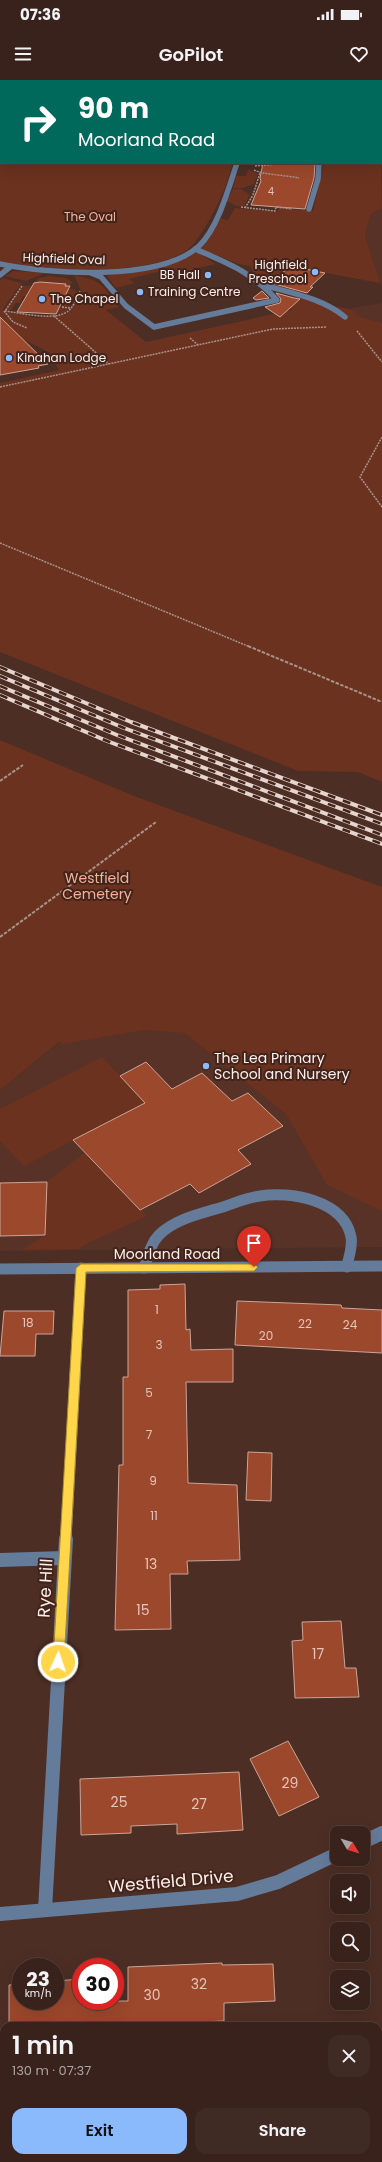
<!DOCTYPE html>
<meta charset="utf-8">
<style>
body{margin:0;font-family:Poppins,sans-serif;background:#402a24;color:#f1f3f6;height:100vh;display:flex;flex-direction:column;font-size:15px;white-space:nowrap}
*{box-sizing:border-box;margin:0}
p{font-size:13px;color:#aba4a3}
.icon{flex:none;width:22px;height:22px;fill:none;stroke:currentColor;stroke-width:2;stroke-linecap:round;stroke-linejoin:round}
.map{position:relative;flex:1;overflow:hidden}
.drawer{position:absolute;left:0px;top:1942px;width:382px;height:140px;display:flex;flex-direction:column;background:#39221b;border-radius:12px 12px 0 0;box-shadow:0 4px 16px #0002,0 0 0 1px #533f3a}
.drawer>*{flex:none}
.hud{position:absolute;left:0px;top:0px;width:382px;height:84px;box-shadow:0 4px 16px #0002,0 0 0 1px #533f3a;background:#00695c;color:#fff;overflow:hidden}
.needle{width:26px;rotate:128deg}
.tools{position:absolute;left:330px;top:1746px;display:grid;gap:8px}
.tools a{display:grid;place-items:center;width:40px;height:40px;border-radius:8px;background:#39221b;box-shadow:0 4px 16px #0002,0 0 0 1px #533f3a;font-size:20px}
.speed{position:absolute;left:12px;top:1878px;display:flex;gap:8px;font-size:20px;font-weight:700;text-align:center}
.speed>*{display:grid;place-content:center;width:52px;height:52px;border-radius:50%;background:#39221b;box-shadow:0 4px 16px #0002,0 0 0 1px #533f3a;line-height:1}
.speed small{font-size:10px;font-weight:400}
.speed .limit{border:6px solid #d22;background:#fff;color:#111}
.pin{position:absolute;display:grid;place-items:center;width:34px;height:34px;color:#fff;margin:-41px -17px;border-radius:50% 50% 50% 0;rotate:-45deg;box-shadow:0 0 4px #0007}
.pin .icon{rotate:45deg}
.me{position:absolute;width:44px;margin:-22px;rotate:3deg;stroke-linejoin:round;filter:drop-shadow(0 0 3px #0008)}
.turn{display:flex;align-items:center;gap:14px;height:84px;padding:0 12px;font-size:18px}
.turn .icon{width:52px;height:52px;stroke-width:2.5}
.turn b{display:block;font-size:28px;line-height:34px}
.round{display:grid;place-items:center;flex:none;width:42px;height:42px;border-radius:12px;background:#402a24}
.summary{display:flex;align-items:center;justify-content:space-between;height:68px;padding:0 12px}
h1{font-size:24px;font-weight:600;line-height:30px}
.cta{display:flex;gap:8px;margin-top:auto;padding:8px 12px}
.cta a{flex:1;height:46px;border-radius:12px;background:#8abafc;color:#111;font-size:16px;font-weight:600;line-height:46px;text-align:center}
.cta a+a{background:#402a24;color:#f1f3f6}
.status{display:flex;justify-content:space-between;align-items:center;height:28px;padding:0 20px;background:#39221b;direction:ltr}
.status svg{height:11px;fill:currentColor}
header{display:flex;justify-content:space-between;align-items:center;height:52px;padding:0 12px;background:#39221b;font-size:18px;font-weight:600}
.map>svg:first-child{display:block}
.built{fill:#583226}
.green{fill:#6a321f}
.building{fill:#9c482c;stroke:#caa599}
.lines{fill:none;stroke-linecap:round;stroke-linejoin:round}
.path-far1{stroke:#aa938b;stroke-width:1.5;stroke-dasharray:2 1;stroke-linecap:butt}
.path{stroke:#aa938b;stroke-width:2;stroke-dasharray:3.5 1.5;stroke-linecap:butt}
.minor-far2{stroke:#657b9a;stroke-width:5.5}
.minor-far1{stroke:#657b9a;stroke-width:11}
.minor{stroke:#657b9a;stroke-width:14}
.rail-casing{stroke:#e6d4ce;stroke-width:4}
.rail{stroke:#41241b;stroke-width:2.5;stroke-dasharray:8;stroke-linecap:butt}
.route{fill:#ffd54a;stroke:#a68a30}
.poi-dot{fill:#8abafc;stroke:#41241b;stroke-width:1.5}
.labels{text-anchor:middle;stroke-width:4;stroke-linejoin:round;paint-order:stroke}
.far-number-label{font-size:10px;fill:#e6c4ba}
.far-park-label{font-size:12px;fill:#f8b199;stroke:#41241b}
.far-street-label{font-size:12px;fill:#ffeee9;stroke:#41241b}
.far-poi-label{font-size:12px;fill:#ffeee9;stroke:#41241b;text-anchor:start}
.number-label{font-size:12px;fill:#e6c4ba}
.park-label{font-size:14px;fill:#f8b199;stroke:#41241b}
.poi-label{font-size:14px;fill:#ffeee9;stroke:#41241b;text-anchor:start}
.street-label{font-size:14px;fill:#ffeee9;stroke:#41241b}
.near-number-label{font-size:14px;fill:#e6c4ba}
.near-street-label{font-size:17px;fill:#ffeee9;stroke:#41241b}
</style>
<div class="status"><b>07:36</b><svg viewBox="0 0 49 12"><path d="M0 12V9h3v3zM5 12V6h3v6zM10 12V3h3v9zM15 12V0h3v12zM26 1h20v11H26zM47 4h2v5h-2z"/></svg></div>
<header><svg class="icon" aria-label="menu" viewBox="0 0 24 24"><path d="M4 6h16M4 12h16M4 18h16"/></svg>GoPilot<svg class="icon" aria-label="heart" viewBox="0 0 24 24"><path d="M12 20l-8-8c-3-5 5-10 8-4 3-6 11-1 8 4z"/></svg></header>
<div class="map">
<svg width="382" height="2082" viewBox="0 0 382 2082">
<rect width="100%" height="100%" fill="#4c2e24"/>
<g class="built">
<path d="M382 128V208L380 203 325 193 311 206 313 207 311 209 298 214 268 206 251 190 253 183H374L365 155 371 134Z"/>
<path d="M382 223V243L356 236 352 228Z"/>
<path d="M292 775 382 807V1167L0 1171V1010Z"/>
</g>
<g class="green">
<path d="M0 67 1 83H232C230 103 204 157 188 169 153 197 42 192 0 181Z"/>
<path d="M381 77 382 128 371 134 365 155 380 203 290 186 268 206 255 195 250 186 239 184 200 169 220 138 228 140 235 128 277 132 279 128 313 131 324 83H381Z"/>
<path d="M248 89 258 94 254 104 242 108H233L236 96H246Z"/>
<path d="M233 109H241L250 115 244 126H236L227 121Z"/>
<path d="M197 172 215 184 180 193 173 188 129 199 135 203 116 208 107 196 188 176Z"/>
<path d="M14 191 45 193 26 201 5 196Z"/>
<path d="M74 195C102 200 102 205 119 227L106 230 146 262 292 230 280 218 292 216 313 222 354 230 357 236 382 243V702L358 692 298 691 0 572V303L59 290 50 273 0 247V201L2 198 22 203 3 229 4 232 24 233 30 237 38 238 67 234 82 213Z"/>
<path d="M49 196 66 198 72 202 70 206H65L66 204 34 203 39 198Z"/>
<path d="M23 206H37L31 217 23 216 20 223H16L11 230H6Z"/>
<path d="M64 209H73L78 212 65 233 56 234 66 220 59 219Z"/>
<path d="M0 660 134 716 382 807V1131L327 1105 286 1034 185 953 144 950 62 964 59 962 0 1010Z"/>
<path d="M102 977 137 1014 164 1000 172 1009 24 1086 0 1061V1029Z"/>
<path d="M85 1072 147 1136 84 1165 80 1169 22 1170 45 1155 47 1102Z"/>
</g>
<g class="building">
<path d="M263 83H315L314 98 305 129 251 125 261 101 260 98Z"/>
<path d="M290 186 325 193 310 207H313L307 213 271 203Z"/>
<path d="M40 202 66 204 65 206H70L56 234 17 232 34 203Z"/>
<path d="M262 211 269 218 256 220 253 218Z"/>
<path d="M276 213 294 218 300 219 280 237 265 227 280 223 281 219Z"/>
<path d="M0 237 48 284 38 286 39 288 0 295Z"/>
<path d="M146 982 172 1009 202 993 232 1021 248 1013 283 1046 238 1070 251 1084 199 1113 190 1104 140 1130 73 1060 145 1023 120 996Z"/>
<path d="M47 1102 45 1155 0 1156V1103Z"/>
<path d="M185 1204 186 1250 190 1249 191 1270 233 1269V1302H186L188 1403 237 1405 240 1480 187 1481 188 1494H170L171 1549 115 1550 119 1385H123V1297H128V1210L160 1209V1205Z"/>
<path d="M237 1221 341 1225 342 1228 382 1230V1273L235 1265Z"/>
<path d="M4 1231H54L53 1254H36L35 1276H0Z"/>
<path d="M248 1372 272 1373 271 1421 246 1420Z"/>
<path d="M341 1541 345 1588H356L359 1617 295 1618 292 1561 303 1560 302 1542Z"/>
<path d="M288 1661 319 1717 279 1736 250 1679Z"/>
<path d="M239 1692 243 1750 177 1754V1744L131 1746V1753L81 1755 80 1699Z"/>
<path d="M222 1883V1885L273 1884 275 1921 224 1923V1941L97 1946H9V1905L21 1904V1921H55V1901L81 1899V1921H128V1887Z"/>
</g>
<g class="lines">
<g class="path-far1">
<path d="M381 56 382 58"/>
<path d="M255 86 288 83"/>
<path d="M254 90C264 95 286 95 299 98"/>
<path d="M241 127 275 131 276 127 292 129"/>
<path d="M245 128 253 115 260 93"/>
<path d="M22 206 5 231C21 233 53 241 67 232 73 228 77 218 80 211"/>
<path d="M62 227 70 228"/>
<path d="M4 231 13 242 27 248"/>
<path d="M54 236 109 284"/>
<path d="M357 251 382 282"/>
<path d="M190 258 198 265"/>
<path d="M0 307 273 249 327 247"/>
<path d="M382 357 360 397 382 427"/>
<path d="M0 463 250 567"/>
</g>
<g class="path">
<path d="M248 566 382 622"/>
<path d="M0 701 23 685"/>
<path d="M0 857 156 742"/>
</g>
<g class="minor-far2">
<path d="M272 0 278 1"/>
<path d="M309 129 318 99 319 83"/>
<path d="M0 184C49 194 160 202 199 166 218 148 229 107 237 83"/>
<path d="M91 193 101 197 126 226 154 247 277 220C251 192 230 184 195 169"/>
<path d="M0 195 10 187"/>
<path d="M263 205C291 213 322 218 345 237"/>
</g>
<g class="minor-far1">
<path d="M144 1188C148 1177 150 1164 159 1155 174 1140 196 1135 216 1129 231 1125 244 1118 260 1116 290 1111 344 1120 351 1157 353 1167 348 1178 347 1187"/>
<path d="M0 1189 382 1186"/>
<path d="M66 1460 81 1188"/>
</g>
<g class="minor">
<path d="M0 1480 64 1478"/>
<path d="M363 1762 382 1753"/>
<path d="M45 1830 66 1459"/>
<path d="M0 1834 237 1814 278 1802 337 1774"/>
</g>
<defs>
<g id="rail">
<path d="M0 587 131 642 382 735"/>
<path d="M0 596 124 648 382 744"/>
<path d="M0 606 117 655 382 755"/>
<path d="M0 615 107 661 382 764"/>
</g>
</defs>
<use href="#rail" class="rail-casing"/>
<use href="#rail" class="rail"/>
</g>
<path class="route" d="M81 1184H254L258 1187 254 1191 86 1192 64 1582 62 1586 58 1588 54 1586 53 1582 76 1188Z"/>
<g class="poi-dot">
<circle cx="315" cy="192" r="4"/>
<circle cx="208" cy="195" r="4"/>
<circle cx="140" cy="212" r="4"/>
<circle cx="42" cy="219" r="4"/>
<circle cx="9" cy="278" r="4"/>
<circle cx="206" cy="986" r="4"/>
</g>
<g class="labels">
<g class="far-number-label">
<text x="271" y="115">4</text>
</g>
<g class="far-park-label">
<text x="90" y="141">The Oval</text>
</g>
<g class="far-street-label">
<text transform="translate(64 179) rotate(2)" y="4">Highfield Oval</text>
</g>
<g class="far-poi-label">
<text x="307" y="189" text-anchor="end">Highfield<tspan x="307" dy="14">Preschool</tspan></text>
<text x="200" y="199" text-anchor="end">BB Hall</text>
<text x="148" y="216">Training Centre</text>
<text x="50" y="223">The Chapel</text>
<text x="17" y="282">Kinahan Lodge</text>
</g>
<g class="number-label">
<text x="157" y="1234">1</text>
<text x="28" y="1247">18</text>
<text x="305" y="1248">22</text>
<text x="350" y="1249">24</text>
<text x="266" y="1260">20</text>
<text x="159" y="1269">3</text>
<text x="149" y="1317">5</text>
<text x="149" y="1359">7</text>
<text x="153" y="1405">9</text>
<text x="154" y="1440">11</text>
</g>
<g class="park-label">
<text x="97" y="803">Westfield<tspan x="97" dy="16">Cemetery</tspan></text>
</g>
<g class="poi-label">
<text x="214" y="983">The Lea Primary<tspan x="214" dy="16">School and Nursery</tspan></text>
</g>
<g class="street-label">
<text x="167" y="1179">Moorland Road</text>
</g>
<g class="near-number-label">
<text x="151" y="1489">13</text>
<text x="143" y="1535">15</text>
<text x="318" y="1579">17</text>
<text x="290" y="1708">29</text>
<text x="119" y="1727">25</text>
<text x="199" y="1729">27</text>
<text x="199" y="1909">32</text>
<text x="152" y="1920">30</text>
</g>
<g class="near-street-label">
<text transform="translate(45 1508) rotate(-87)" y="6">Rye Hill</text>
<text transform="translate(171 1801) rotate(-5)" y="6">Westfield Drive</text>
</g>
</g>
</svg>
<div class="tools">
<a><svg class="needle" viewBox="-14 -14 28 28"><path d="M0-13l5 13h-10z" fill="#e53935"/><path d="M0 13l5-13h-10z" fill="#aba4a3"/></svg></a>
<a><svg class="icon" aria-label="sound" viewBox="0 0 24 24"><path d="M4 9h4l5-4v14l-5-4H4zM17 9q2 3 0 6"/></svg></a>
<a><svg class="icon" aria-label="search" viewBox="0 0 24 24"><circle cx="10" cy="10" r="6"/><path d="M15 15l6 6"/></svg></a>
<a><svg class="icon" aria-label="layers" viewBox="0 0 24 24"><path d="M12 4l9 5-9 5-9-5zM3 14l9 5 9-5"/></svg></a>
</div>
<div class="speed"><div>23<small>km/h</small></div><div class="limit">30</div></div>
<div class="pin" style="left:254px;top:1187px;background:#d93025"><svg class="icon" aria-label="arrive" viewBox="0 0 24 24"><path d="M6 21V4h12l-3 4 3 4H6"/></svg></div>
<svg class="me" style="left:58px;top:1582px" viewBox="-20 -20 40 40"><circle r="17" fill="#ffd54a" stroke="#fff" stroke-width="3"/><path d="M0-11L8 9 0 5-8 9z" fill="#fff"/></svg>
<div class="hud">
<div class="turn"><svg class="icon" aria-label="right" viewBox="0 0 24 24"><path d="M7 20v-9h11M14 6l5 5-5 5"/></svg><div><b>90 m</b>Moorland Road</div></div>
</div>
<section class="drawer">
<div class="summary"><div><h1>1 min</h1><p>130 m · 07:37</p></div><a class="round"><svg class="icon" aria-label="close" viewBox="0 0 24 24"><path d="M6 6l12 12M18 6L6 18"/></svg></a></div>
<div class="cta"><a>Exit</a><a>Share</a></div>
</section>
</div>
